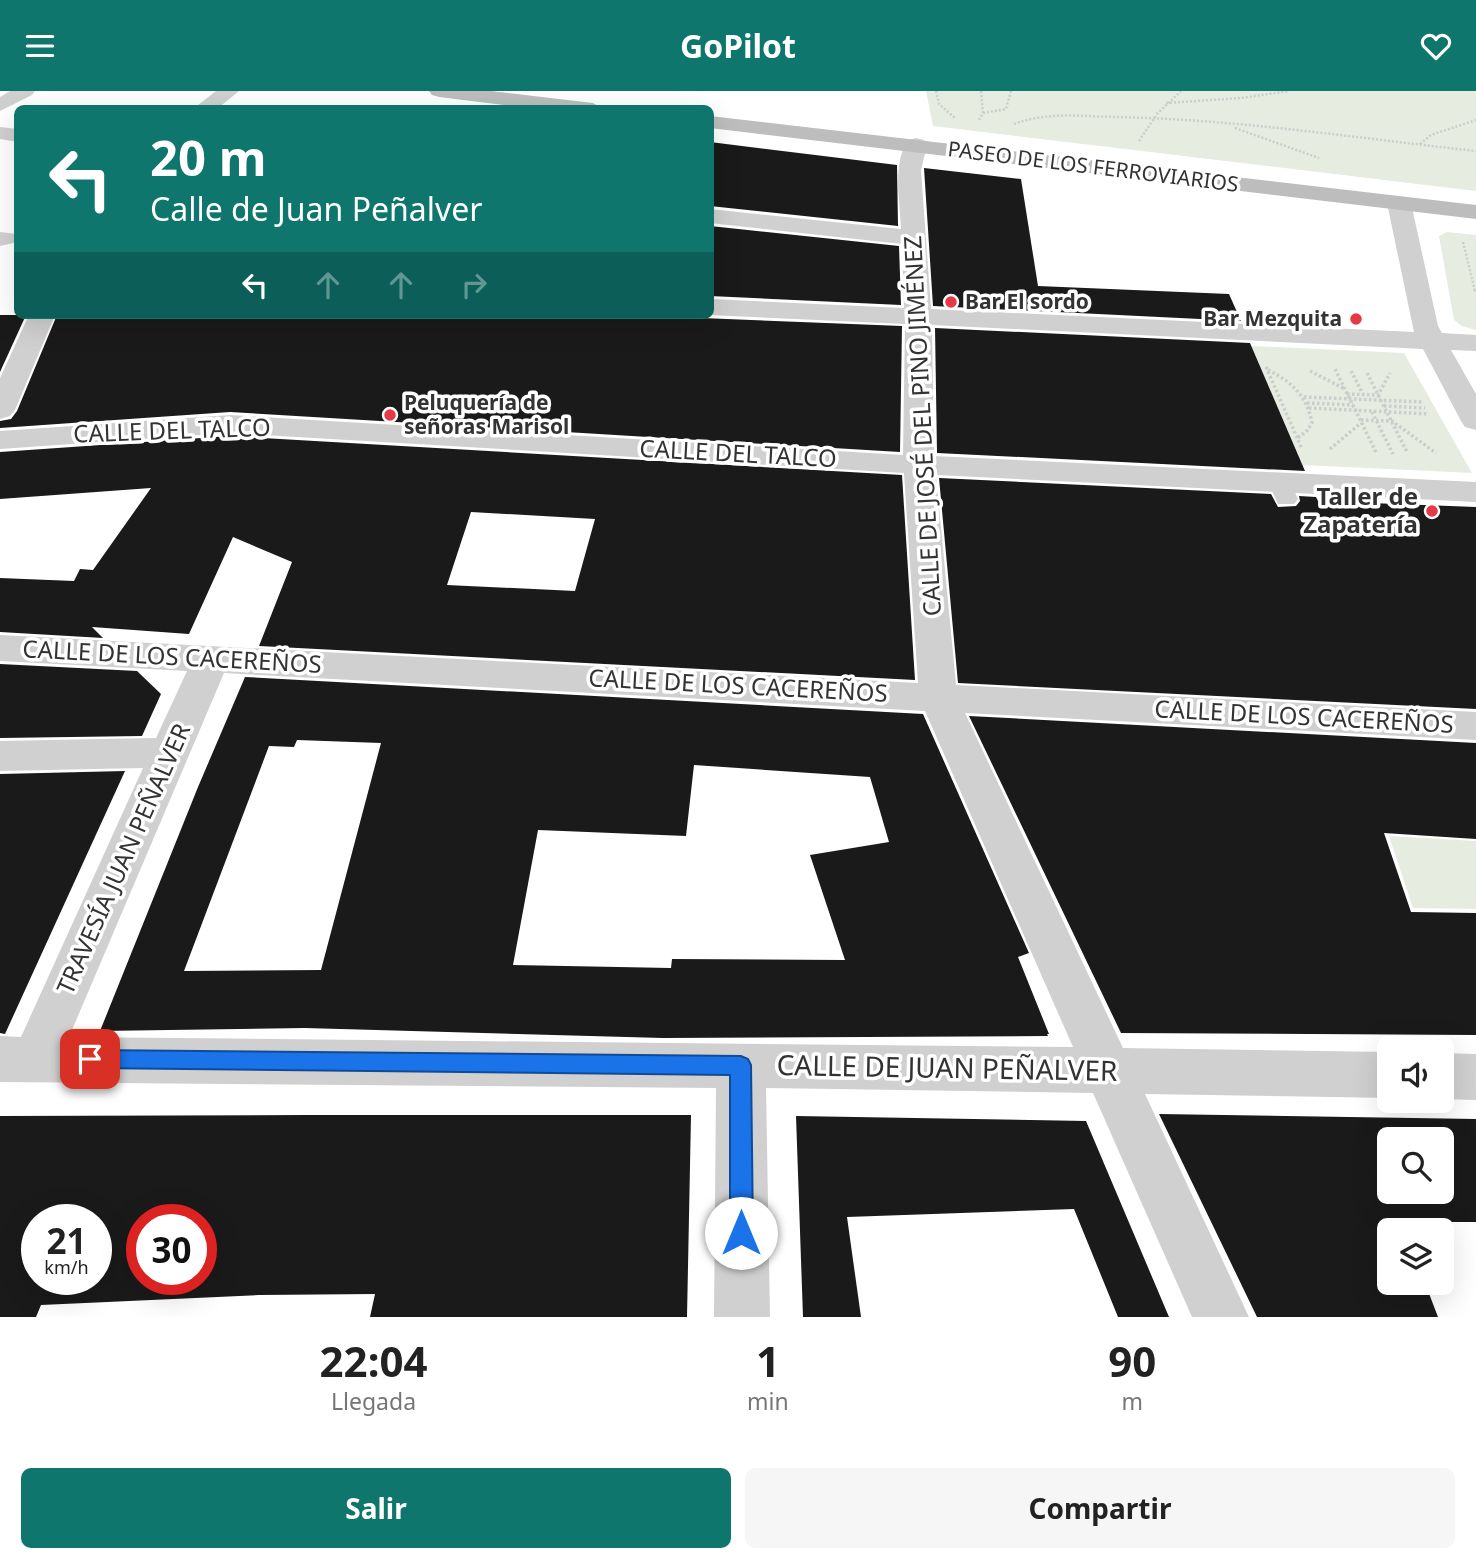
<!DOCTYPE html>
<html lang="es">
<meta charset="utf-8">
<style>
body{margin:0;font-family:"Noto Sans",sans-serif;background:#f6f6f6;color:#222;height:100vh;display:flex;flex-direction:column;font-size:26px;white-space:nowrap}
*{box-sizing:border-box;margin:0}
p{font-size:23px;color:#767676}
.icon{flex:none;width:38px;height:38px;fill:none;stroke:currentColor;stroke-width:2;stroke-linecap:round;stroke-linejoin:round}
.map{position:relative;height:1226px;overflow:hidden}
.details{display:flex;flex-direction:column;background:#fff;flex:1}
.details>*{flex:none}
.banner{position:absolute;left:14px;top:14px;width:700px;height:214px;border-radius:10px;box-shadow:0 7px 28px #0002;background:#0f766e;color:#fff;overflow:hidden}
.tools{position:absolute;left:1377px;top:945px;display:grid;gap:14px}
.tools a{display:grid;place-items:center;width:77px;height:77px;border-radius:10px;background:#fff;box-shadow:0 7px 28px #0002;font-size:35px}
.speed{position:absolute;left:21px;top:1113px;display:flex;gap:14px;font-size:35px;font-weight:700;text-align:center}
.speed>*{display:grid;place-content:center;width:91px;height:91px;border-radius:50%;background:#fff;box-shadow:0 7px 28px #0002;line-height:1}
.speed small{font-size:18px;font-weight:400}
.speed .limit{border:10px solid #d22;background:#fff;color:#111}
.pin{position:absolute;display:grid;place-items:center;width:60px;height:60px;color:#fff;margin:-30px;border-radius:14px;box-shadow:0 4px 10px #0006}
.me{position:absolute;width:77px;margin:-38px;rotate:0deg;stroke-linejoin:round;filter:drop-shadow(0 0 5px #0008)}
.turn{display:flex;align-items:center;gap:24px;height:147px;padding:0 21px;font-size:32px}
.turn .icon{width:91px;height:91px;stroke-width:2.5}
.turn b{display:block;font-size:49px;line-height:60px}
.lanes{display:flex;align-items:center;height:66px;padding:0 21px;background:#0003;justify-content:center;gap:35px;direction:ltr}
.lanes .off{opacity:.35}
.eta{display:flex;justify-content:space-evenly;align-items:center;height:119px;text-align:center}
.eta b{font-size:42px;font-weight:700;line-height:49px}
.action{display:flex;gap:14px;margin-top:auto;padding:14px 21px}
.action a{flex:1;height:80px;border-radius:10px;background:#0f766e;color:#fff;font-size:28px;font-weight:700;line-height:80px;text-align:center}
.action a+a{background:#f6f6f6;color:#222}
header{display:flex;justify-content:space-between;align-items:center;height:91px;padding:0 21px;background:#0f766e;color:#fff;font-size:32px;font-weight:700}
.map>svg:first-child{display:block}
.green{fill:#e6ecdf}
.building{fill:#1a1a1a;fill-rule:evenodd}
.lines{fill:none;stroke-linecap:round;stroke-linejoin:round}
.path-far1{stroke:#cdcdcd;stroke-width:2.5;stroke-dasharray:2 2;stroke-linecap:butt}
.path{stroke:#cdcdcd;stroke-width:3.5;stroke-dasharray:2.5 2.5;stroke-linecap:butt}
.service{fill:#d0d0d0;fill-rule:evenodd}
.pedestrian{fill:#d0d0d0;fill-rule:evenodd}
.minor{fill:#d0d0d0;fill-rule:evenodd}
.secondary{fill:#bdbdbd;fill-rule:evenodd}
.route{fill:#1a73e8;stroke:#114b97;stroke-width:2}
.poi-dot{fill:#e63946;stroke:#fff;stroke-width:2.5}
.labels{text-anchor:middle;stroke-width:7;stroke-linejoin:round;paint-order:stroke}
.far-street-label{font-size:21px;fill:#333;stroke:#fff}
.far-poi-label{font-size:21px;font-weight:bold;fill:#333;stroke:#fff;text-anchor:start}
.street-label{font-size:24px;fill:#333;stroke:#fff}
.poi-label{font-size:24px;font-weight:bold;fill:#333;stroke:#fff;text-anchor:end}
.near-street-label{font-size:28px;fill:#333;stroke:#fff}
</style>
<header><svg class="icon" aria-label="menu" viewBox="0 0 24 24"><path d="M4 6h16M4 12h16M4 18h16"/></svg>GoPilot<svg class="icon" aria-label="heart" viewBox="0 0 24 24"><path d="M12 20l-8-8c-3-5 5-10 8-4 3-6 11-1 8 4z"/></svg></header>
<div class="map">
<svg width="1476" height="1226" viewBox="0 0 1476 1226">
<rect width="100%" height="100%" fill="#fff"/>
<g class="green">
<path d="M926 0H1476V100L933 35Z"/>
<path d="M1447 141 1476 144V239L1462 235 1454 229 1439 145Z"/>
<path d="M1251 255 1404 262 1472 382 1303 374Z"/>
<path d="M1389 745 1476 750V818L1413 817Z"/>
</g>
<g class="building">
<path d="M710 51 897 74 898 135 710 115Z"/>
<path d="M924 77 1021 88 1038 195 1229 203 1241 230 933 215Z"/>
<path d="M710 135 899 155 901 214 710 205Z"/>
<path d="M0 224H26L0 281Z"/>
<path d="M57 224H626L902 235 900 361 230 321 0 337V330L11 328 17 320Z"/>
<path d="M935 237 1250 252 1305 380 937 362Z"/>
<path d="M230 345 902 384 915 589 259 555 292 471 233 446 189 543 92 536 103 547 0 541V487L74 490 80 478 93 479 151 397 0 408V361ZM471 421 595 428 575 500 447 494Z"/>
<path d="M939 387 1271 403 1278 416 1296 415 1300 410 1299 405 1316 406 1318 410 1476 416V618L958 592Z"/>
<path d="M0 573 137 580 161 603 142 645 0 647Z"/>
<path d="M245 586 923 623 1029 862 1018 866 1049 943H1047L1048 945 663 947 305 937 100 940 198 696ZM297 649 381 652 321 879 184 880 269 655 294 656ZM694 674 870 686 889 751 810 764 845 869 672 868 671 877 513 874 538 739 686 745Z"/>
<path d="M969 625 1476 652V748L1384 742 1411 821 1476 822V944L1121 942Z"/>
<path d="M125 680 5 943 0 942V683Z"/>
<path d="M1159 1023 1476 1028V1131H1431L1432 1134H1405L1406 1139H1390V1192H1425L1438 1226H1257ZM1390 1048H1442V1101H1390Z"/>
<path d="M305 1024H691L687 1226H370L375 1203 259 1204 41 1214 36 1226H0V1025ZM37 1129H96V1188H37ZM142 1129H201V1188H142Z"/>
<path d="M796 1025 1086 1030 1169 1226H1118L1074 1118 847 1126 861 1226H803Z"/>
</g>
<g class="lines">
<g class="path-far1">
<path d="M936 0 939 13 955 27"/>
<path d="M1166 12 1241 7 1289 0"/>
<path d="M983 22 1006 18 1011 0"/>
<path d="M979 29 983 22 981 0"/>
<path d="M1014 33C1046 21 1081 25 1114 26 1235 28 1356 47 1476 60"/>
<path d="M1235 37 1319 67"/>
<path d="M1139 50 1157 23 1181 0"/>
<path d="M1420 53 1431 44 1476 29"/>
<path d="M1463 151 1475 200"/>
</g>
<g class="path">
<path d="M1475 198 1476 202"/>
<path d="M1266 276 1302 358"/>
<path d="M1335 278 1376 361"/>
<path d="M1268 279C1292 291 1307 305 1312 332L1306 341 1297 347"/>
<path d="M1310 280 1345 298"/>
<path d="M1351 280 1363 303"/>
<path d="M1367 282 1407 361"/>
<path d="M1347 303 1378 304 1390 282"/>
<path d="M1304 306 1423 311"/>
<path d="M1307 312 1353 314"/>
<path d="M1384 315 1425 317"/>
<path d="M1309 317 1429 323"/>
<path d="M1372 321 1393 363"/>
<path d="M1361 329 1392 330 1436 362"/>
<path d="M1330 358 1361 332"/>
</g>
<path class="service" d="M1280 384 1288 386 1298 408 1294 413H1278L1268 391 1272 386Z"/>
<path class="pedestrian" d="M0 141 16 143 18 151 0 155Z"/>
<g class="minor">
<path d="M10 0H35L32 4 0 20V6Z"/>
<path d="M216 0H239L217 18H193Z"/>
<path d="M0 36 18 38V51L0 48Z"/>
<path d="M916 47 924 49 927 54 921 79 931 218 1414 241 1387 112 1391 107H1407L1411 112 1438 235 1442 242 1476 244V260L1451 259 1476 303V339L1465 336 1461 330 1423 258 932 234 934 365 1476 391V411L936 384 956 594 1476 621V649L965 622 1123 957 1390 961V1007L1145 1003 1249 1226H1192L1093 1002 766 997 770 1226H714L716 997 0 991V945L21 946 143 677 0 680V650L156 647 187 580 0 570V544L918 592 904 382 230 342 0 358V340L230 324 903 364 905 233 710 224V208L904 217 902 153 710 132V118L901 138C900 111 892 73 908 49ZM224 582 925 620 1073 956 69 946Z"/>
<path d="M29 224H55L15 319 10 325 0 328V287Z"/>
<path d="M1442 962 1476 963V1009L1442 1008Z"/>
</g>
<g class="secondary">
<path d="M429 0H491L593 12 603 18H536L439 6 432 4Z"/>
<path d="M710 25 1476 114V128L710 37Z"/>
</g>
</g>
<path class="route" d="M90 959 741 965 748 968 751 974 753 1142 749 1150 741 1153 734 1150 730 1142V984L90 977 83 975 80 968 83 961Z"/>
<g class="poi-dot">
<circle cx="951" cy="211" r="7"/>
<circle cx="1356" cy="228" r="7"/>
<circle cx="390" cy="324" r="7"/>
<circle cx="1432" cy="420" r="7"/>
</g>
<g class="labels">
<g class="far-street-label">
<text transform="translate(1093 76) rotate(7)" y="7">PASEO DE LOS FERROVIARIOS</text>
</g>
<g class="far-poi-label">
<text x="965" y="218">Bar El sordo</text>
<text x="1342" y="235" text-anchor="end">Bar Mezquita</text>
<text x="404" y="319">Peluquería de<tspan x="404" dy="24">señoras Marisol</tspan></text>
</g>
<g class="street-label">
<text transform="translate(923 335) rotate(-93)" y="8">CALLE DE JOSÉ DEL PINO JIMÉNEZ</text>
<text transform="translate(172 340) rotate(-2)" y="8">CALLE DEL TALCO</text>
<text transform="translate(738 363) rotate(3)" y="8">CALLE DEL TALCO</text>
<text transform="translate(172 566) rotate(3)" y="8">CALLE DE LOS CACEREÑOS</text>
<text transform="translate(738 595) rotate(3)" y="8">CALLE DE LOS CACEREÑOS</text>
<text transform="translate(1304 626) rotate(3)" y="8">CALLE DE LOS CACEREÑOS</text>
<text transform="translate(124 768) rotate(-66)" y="8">TRAVESÍA JUAN PEÑALVER</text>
</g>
<g class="poi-label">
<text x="1418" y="414">Taller de<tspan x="1418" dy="28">Zapatería</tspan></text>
</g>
<g class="near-street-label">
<text transform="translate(947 977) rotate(1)" y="10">CALLE DE JUAN PEÑALVER</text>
</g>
</g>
</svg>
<div class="tools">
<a><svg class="icon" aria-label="sound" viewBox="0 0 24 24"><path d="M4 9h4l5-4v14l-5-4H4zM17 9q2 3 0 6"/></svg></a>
<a><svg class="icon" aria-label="search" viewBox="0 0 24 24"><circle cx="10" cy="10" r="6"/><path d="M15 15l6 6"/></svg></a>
<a><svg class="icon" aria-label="layers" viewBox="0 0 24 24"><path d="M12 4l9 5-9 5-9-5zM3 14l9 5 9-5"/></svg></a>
</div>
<div class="speed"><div>21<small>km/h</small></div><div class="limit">30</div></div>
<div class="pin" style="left:90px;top:968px;background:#d93025"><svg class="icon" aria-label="arrive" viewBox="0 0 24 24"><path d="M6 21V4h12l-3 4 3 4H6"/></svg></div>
<svg class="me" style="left:741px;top:1142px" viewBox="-20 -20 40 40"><circle r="19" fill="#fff"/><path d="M0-13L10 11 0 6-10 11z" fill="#1a73e8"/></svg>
<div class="banner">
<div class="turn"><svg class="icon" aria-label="left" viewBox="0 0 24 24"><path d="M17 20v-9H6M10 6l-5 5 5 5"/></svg><div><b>20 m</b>Calle de Juan Peñalver</div></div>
<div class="lanes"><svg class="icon" aria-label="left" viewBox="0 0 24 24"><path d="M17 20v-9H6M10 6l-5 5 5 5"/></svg><svg class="icon off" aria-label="ahead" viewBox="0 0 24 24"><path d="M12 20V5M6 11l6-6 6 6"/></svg><svg class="icon off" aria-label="ahead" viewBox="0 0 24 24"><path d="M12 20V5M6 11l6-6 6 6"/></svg><svg class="icon off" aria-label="right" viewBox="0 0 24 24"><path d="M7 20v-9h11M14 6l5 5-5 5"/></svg></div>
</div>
</div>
<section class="details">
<div class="eta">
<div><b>22:04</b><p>Llegada</p></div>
<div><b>1</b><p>min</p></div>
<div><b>90</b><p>m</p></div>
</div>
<div class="action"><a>Salir</a><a>Compartir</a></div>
</section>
